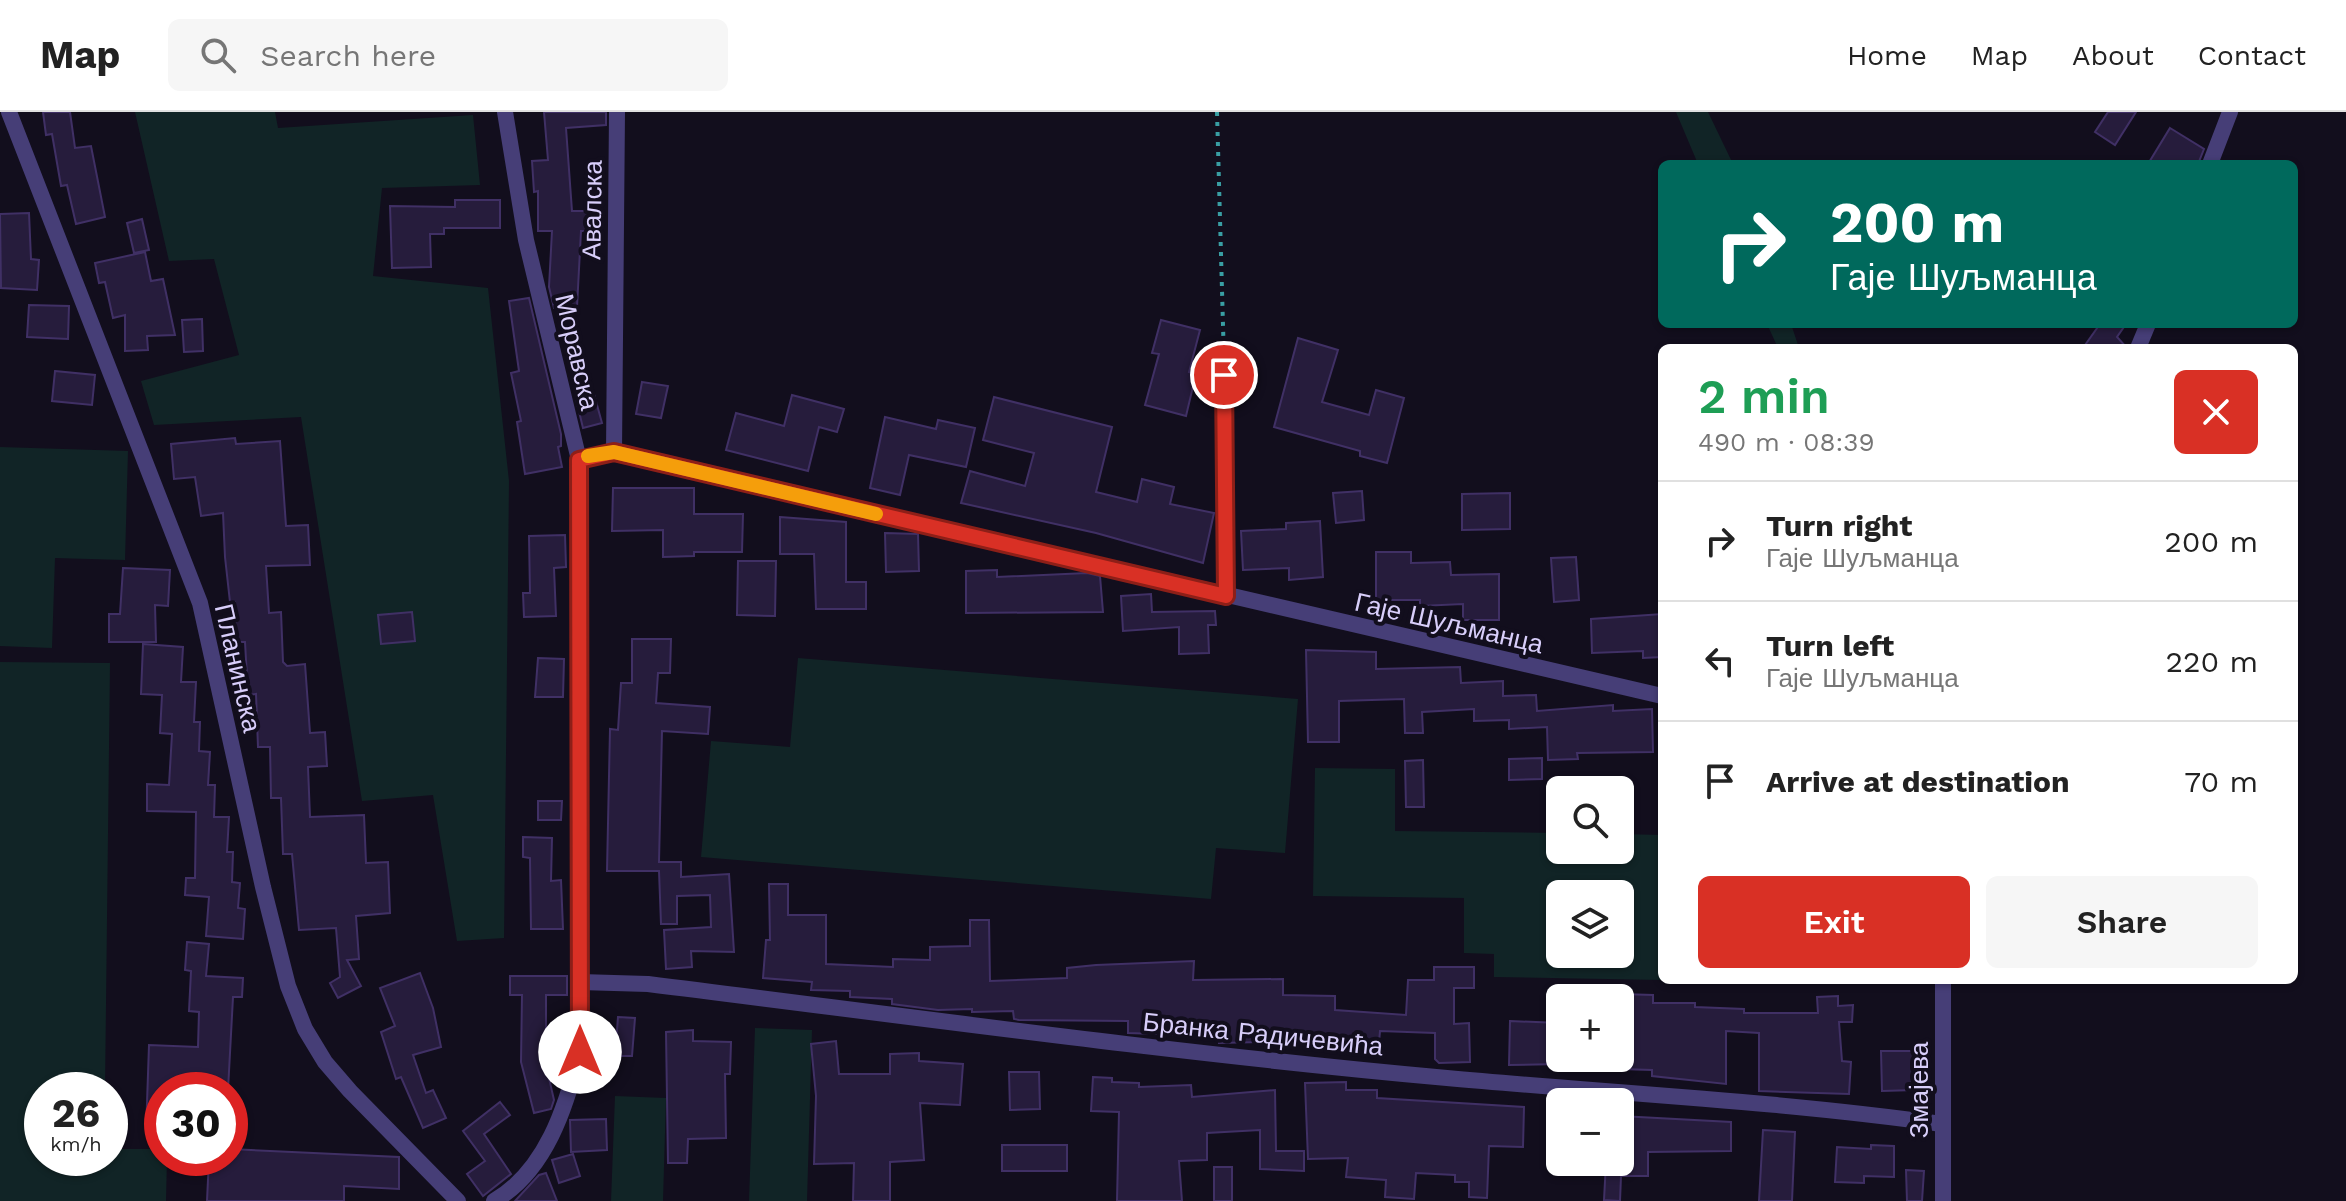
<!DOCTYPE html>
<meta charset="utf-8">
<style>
body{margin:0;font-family:"Work Sans",sans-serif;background:#f6f6f6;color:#222;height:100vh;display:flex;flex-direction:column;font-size:30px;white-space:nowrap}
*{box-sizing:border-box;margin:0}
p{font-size:26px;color:#767676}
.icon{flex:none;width:44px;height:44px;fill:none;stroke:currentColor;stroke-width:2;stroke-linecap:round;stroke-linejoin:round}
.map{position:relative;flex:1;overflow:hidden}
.sheet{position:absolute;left:1658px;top:232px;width:640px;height:640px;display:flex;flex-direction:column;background:#fff;border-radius:12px;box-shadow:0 2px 6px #0004}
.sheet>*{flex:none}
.hud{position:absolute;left:1658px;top:48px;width:640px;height:168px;border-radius:12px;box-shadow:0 2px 6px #0004;background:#00695c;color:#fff;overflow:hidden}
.fabs{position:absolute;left:1546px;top:664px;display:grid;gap:16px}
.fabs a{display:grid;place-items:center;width:88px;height:88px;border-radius:12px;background:#fff;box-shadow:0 2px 6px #0004;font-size:40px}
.speed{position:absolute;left:24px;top:960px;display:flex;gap:16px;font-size:40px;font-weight:700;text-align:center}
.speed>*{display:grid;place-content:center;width:104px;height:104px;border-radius:50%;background:#fff;box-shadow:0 2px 6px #0004;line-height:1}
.speed small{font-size:20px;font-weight:400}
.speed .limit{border:12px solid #d22;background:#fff;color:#111}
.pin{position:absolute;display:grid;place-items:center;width:68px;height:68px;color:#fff;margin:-34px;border:4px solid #fff;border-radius:50%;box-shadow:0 2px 8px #0007}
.me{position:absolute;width:88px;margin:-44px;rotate:0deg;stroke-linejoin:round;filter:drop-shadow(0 0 6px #0008)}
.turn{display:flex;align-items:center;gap:28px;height:168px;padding:0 40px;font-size:36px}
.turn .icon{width:104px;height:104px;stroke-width:2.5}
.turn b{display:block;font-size:56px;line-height:68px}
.round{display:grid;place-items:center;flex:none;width:84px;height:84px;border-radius:12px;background:#f6f6f6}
.overview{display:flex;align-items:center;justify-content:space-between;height:136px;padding:0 40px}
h1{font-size:48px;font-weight:600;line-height:60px;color:#1e9e55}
.action{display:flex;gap:16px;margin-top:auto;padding:16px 40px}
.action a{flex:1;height:92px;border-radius:12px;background:#d93025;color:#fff;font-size:32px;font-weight:600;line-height:92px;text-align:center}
.action a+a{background:#f6f6f6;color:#222}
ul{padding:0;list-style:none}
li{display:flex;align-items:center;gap:24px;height:120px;padding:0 40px;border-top:2px solid #e0e0e0}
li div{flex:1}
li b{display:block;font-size:30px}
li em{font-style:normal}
header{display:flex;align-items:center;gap:48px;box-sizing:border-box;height:112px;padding:0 40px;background:#fff;border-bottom:2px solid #e0e0e0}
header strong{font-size:38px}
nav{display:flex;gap:44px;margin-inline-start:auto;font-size:28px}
.search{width:560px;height:72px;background:#f6f6f6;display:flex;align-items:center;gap:20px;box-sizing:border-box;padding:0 28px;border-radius:12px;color:#767676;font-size:30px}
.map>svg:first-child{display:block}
.green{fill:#112426;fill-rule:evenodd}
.building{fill:#261c3c;stroke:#403065;stroke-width:2}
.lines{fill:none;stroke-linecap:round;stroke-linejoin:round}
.path{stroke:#399ea3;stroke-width:4;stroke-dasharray:4 6;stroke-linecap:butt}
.street{stroke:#463e77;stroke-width:16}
.route-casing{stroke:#8d1f18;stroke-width:20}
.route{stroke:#d93025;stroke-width:14}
.slow{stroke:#f59e0b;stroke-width:14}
.labels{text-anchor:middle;stroke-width:8;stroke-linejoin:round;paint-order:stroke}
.street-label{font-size:26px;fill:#d8cefa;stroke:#120e1d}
</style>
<header>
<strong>Map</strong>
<div class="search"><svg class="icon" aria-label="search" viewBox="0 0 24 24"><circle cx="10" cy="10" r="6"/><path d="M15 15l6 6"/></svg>Search here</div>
<nav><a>Home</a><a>Map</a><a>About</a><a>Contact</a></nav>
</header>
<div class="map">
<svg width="2346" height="1089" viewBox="0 0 2346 1089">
<rect width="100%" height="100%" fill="#120e1d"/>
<g class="green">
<path d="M135 0H275L278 16 473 3 480 73 382 76 373 164 488 176 509 369 504 826 457 829 433 683 362 689 301 305 154 313 141 269 239 243 214 147 169 149Z"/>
<path d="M1676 0H1708L1733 52H1698Z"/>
<path d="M1767 212H1791L1799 236H1778Z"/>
<path d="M0 335 128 339 125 448 55 446 52 536 0 534Z"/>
<path d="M798 546 1298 587 1285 741 1216 736 1211 787 701 745 711 629 790 635Z"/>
<path d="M0 550 110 551 105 978H42V1046H110V1037H162V1046H167L166 1089H0Z"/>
<path d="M1315 656 1395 657V719L1560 721V738H1620V722L1662 723V868L1494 865V842L1464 841V786L1313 784ZM1620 782V842H1560V782Z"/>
<path d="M755 916 812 918 807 1089H749Z"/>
<path d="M615 984 666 986 663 1089H611Z"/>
</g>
<g class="building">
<path d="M43 0H70L75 36 91 34 105 105 76 112 67 73 61 74 52 22 46 23Z"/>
<path d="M544 0H606V13L566 16 572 99H594V119H581L577 195 554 196 549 175 552 119H538V79L534 80 532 49 548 48Z"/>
<path d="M2108 0H2136L2115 33 2095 20Z"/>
<path d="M2170 16 2204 37 2198 52H2148Z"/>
<path d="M455 88H500V116H444V122H430L431 155 392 156 390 94 455 95Z"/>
<path d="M29 101 31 147 39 148 37 178 1 176 0 102Z"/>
<path d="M142 107 149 138 134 141 127 111Z"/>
<path d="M145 140 151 169 163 167 175 223 147 224 148 238 125 239V203L113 206 105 170 99 171 95 151Z"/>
<path d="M529 186 561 322V334L558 335 562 355 525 362 517 310 521 309 511 261 519 259 509 189Z"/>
<path d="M29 193 69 194 68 227 27 225Z"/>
<path d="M202 207 203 239 184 240 182 208Z"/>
<path d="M1161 208 1200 218 1189 260 1196 262 1186 304 1145 293 1159 242 1152 241Z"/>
<path d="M2100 212H2126L2117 225 2127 236H2083Z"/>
<path d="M1298 226 1338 238 1322 290 1369 303 1376 278 1404 286 1387 351 1360 344V339L1274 315Z"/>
<path d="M55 259 95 263 92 293 52 289Z"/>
<path d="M642 270 668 274 661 306 636 302Z"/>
<path d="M594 282 602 311 583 316 576 287Z"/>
<path d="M792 283 844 297 837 320 819 315 808 359 726 338 736 301 784 314Z"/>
<path d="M994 285 1112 315 1096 380 1137 390 1142 367 1174 375 1170 392 1214 401 1203 451 1096 421 961 391 970 359 1025 374 1034 341 983 328Z"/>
<path d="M885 305 936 317 938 308 975 316 966 355 909 343 900 383 870 376Z"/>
<path d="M235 326 236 332 280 329 286 414 308 413 310 453 266 454 269 501 281 500 283 550 287 554 305 552 310 621 325 620 327 654 308 655 310 705 364 703 366 751 388 750 390 801 356 804 359 847 347 848 361 874 338 886 330 871 340 865 336 816 299 818 292 742H283L281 686H271L270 635H258L256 582 248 583 245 530H236L235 490H230L225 445 223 401 201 404 195 365 174 367 171 332Z"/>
<path d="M613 376H694V402H743L742 440H694V444L663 445V418L612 419Z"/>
<path d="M1362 379 1364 408 1336 411 1333 381Z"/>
<path d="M1510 381V417L1462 418V382Z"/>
<path d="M780 405 846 410V470H866V497H816L814 442H780Z"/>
<path d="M1320 409 1323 465 1289 468V456L1243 458 1241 419 1286 417V411Z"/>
<path d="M885 421 918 422 919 459 886 460Z"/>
<path d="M565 423 566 455 554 456 556 504 524 505 523 481H530L529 424Z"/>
<path d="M1376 440H1411V451L1450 450 1451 463 1499 462V508H1463V492L1420 494V488H1376Z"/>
<path d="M1576 445 1579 488 1554 490 1551 446Z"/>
<path d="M738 449H776L775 504 737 503Z"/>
<path d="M123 456 170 458 168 494 155 493 156 530H109V502H120Z"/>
<path d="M997 458V465L1087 461 1100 464 1103 500 966 501V459Z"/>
<path d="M1151 482 1152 500 1215 499 1216 513H1208L1209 541 1179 542V515L1123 519 1121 484Z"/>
<path d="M412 500 415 529 381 532 378 503Z"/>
<path d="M1662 502V545L1643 546V539L1592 541 1591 507Z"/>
<path d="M632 527H671L670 561H658L656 591 710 595 708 622 662 619 659 750H681V765L729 762 734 840 691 839 692 855 666 857 664 818 711 815 710 783 677 784V812H661L659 759H607L610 617 618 618 621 571H632Z"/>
<path d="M143 532 183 535 181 570H196L194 610H200L199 639 210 640 208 673H215L214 705H229L227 740H233L232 770 240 771 238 796 245 797 243 827 206 824 209 785 185 783 186 766H195L196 700 147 699V672L169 673 172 622 160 621 162 583 141 582Z"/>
<path d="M1306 538 1376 540V557L1460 555 1461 571 1503 569V584L1536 583 1537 599 1613 593V599L1652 597 1653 640 1577 641 1578 647 1548 648 1547 615 1509 617V608L1474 609V597L1422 600 1423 621H1405L1404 587 1339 589V630H1308Z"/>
<path d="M538 546 564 547 563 585H535Z"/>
<path d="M1542 646V667L1509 668V647Z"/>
<path d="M1423 648 1424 695H1406L1405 649Z"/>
<path d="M538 689H562L561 708H538Z"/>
<path d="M523 725 552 726 551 769 561 768 563 817H531L530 746 523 745Z"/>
<path d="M769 772H788V803H826V852L893 855V847L930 848V835L970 834V808H989L990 869 1067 866V856L1096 853 1194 849 1193 868 1283 867V883L1335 884V898L1406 903 1408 868H1434V855H1474V876H1454V912L1469 911 1470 950 1439 951 1435 947V921L1380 919 1378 943 1344 940V936L1305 935V929L1219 931V924L1128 921V909L1019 908 1014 907 1013 899 972 900V897L938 898 892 892V887L850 885V879L811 878 812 870 763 866 766 828H770Z"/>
<path d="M187 830 209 832 206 864 243 866 242 885H233L228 978H162V1020H146L149 933 198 935 199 900 189 899 191 859 185 858Z"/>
<path d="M420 861 433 896 441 935 413 943 426 981 433 978 446 1006 423 1016 401 965 396 967 381 920 395 914 380 876Z"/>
<path d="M510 864H567V883H546V928H561L562 948 545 949 554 988 551 997 534 1001 521 950 522 883H510Z"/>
<path d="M1620 882 1653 883V891H1695V895L1744 897V901H1818L1817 885 1838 884V894L1853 893 1852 910H1839L1842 949 1851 950 1849 982 1759 979V921L1726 919V972L1652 964V958L1620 957Z"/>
<path d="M618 905 635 906 632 944H615Z"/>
<path d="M1510 909 1560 911V952L1509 953Z"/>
<path d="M693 918V929L731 930 730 962H725L726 1026 688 1027 687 1051H668L666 920Z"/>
<path d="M836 929 839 962H890V942L919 941V949L963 952 960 993 920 991 924 1048 890 1050V1089H853L854 1051 814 1052 816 984 811 932Z"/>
<path d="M1881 939H1915V978L1882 979Z"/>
<path d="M1009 960H1039L1040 997 1010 998Z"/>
<path d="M1093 965 1112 966V970L1139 971V975L1191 973 1192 985 1275 978 1276 1039H1304V1059L1260 1057V1018L1207 1021V1048L1179 1049 1182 1089H1117L1119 1000 1091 999Z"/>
<path d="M1346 970V978H1377V986L1524 995 1523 1035 1489 1034 1487 1086 1469 1085V1070H1455V1063L1416 1061 1414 1087 1385 1085 1386 1068 1346 1065 1348 1046 1308 1047 1305 971Z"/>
<path d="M500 990 510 1003 484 1022 511 1062 483 1084 467 1062 485 1049 463 1019Z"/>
<path d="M1620 1004 1731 1010V1039L1648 1040V1064H1621L1620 1089 1604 1088 1606 1050H1620Z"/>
<path d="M606 1007 607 1038 571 1040 570 1008Z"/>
<path d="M1763 1018 1795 1020 1792 1089H1759Z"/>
<rect x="1002" y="1033" width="65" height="26"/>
<path d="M1871 1033 1894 1034V1065L1864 1064V1071L1835 1070 1837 1035 1871 1037Z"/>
<path d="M230 1037 399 1045V1077L344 1074V1089H207L209 1046H230Z"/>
<path d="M573 1042 580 1064 559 1071 552 1048Z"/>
<rect x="1214" y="1055" width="18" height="34"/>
<path d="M1906 1058 1924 1059 1922 1089H1907Z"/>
<path d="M546 1061 557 1089H515L539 1063Z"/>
</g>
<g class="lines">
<path class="path" d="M1217 0 1224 249"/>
<g class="street">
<path d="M9 0 200 491 263 775 288 874 305 917 325 950 350 979 458 1089"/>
<path d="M2210 52 2230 0"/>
<path d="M2138 236 2148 212"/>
<path d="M1224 263 1226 484"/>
<path d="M614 340 617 0"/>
<path d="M579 348 614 340 1662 584"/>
<path d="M580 870 648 872C914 905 1180 942 1447 966 1612 981 1778 989 1942 1012"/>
<path d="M494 1089C546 1059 566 995 580 940L579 348 526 128 505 0"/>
<path d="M1943 1089V868"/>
</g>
</g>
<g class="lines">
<defs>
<path id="route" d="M580 940 579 348 614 340 1226 484 1224 263"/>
</defs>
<use href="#route" class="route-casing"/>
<use href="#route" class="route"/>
<path class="slow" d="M588 344 614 340 876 402"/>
</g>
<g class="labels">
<g class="street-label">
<text transform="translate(592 98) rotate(-89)" y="9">Авалска</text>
<text transform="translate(577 240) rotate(77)" y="9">Моравска</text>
<text transform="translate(1449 511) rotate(13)" y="9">Гаје Шуљманца</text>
<text transform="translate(238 556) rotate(77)" y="9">Планинска</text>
<text transform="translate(1263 922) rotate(6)" y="9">Бранка Радичевића</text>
<text transform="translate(1919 978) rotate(-90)" y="9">Змајева</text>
</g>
</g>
</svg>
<div class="fabs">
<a><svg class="icon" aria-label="search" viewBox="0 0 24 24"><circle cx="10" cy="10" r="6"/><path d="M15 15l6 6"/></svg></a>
<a><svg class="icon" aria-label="layers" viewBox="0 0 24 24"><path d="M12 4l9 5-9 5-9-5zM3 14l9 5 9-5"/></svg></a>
<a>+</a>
<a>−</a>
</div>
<div class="speed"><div>26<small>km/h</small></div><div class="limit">30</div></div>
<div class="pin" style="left:1224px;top:263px;background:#d93025"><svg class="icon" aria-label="arrive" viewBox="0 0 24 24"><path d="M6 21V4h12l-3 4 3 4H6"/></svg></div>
<svg class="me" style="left:580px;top:940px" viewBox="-20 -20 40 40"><circle r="19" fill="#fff"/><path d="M0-13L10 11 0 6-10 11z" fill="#d93025"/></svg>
<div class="hud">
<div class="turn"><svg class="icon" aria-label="right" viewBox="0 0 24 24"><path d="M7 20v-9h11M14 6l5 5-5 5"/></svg><div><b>200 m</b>Гаје Шуљманца</div></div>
</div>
<section class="sheet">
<div class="overview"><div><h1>2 min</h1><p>490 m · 08:39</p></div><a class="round" style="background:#d93025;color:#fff"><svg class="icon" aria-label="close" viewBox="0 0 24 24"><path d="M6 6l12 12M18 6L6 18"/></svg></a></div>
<ul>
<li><svg class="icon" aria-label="right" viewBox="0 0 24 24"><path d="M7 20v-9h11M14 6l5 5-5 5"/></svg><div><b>Turn right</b><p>Гаје Шуљманца</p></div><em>200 m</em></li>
<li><svg class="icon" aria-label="left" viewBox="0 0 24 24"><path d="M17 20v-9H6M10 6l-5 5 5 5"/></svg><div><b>Turn left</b><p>Гаје Шуљманца</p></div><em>220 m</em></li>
<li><svg class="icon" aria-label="arrive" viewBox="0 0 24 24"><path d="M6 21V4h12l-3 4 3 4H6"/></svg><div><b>Arrive at destination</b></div><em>70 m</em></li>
</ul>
<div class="action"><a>Exit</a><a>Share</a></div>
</section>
</div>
